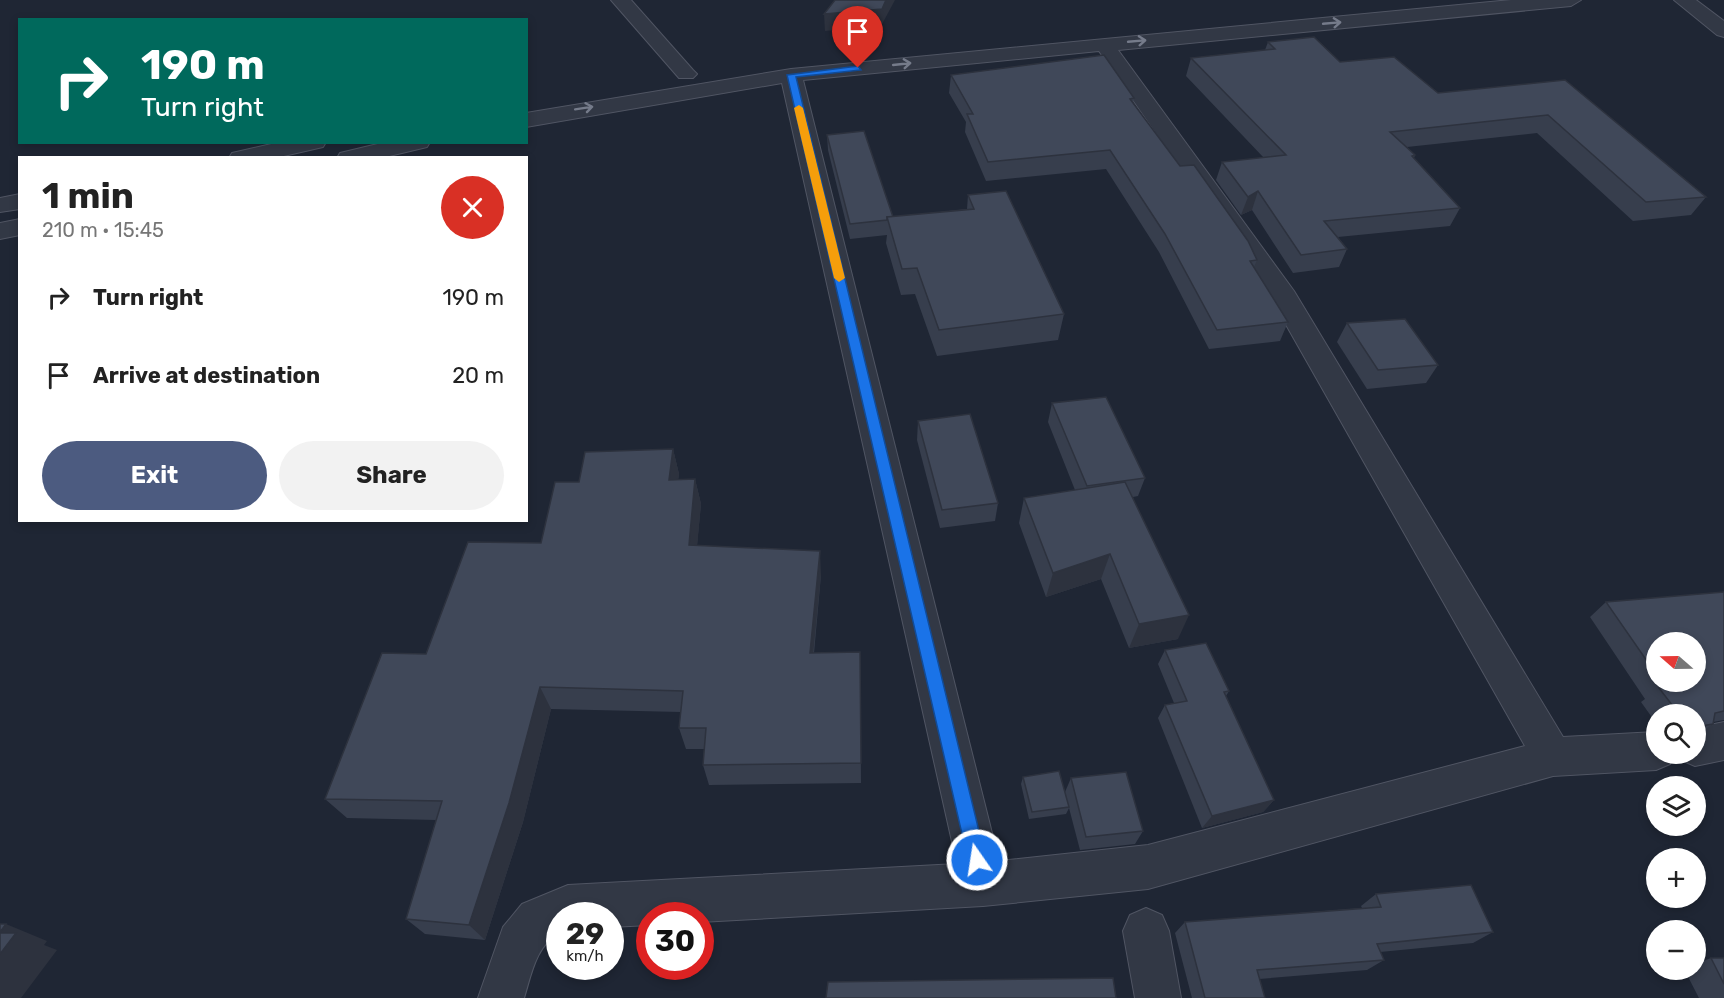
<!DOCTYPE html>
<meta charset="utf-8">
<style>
body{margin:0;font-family:Rubik,sans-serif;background:#f2f2f2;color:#222;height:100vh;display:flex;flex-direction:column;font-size:22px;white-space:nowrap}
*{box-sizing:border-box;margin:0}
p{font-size:20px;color:#767676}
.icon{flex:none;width:33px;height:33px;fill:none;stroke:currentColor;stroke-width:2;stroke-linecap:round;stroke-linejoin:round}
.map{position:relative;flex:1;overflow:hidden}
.sheet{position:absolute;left:18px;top:156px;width:510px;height:366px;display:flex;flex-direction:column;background:#fff;border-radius:0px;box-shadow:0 3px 9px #0003}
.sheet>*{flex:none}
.top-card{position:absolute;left:18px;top:18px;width:510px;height:126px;border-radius:0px;box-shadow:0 3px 9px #0003;background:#00695c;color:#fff;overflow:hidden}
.needle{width:39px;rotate:290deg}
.tools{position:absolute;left:1646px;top:632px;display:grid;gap:12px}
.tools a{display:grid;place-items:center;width:60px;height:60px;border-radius:50%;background:#fff;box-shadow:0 3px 9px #0003;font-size:30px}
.speed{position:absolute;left:546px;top:902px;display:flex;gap:12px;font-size:30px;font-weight:700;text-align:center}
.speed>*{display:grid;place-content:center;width:78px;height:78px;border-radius:50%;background:#fff;box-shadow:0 3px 9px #0003;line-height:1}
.speed small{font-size:15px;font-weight:400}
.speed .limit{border:9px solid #d22;background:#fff;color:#111}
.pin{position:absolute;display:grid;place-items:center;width:51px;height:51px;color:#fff;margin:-62px -26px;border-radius:50% 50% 50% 0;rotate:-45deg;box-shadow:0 0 6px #0007}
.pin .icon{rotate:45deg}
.me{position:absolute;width:66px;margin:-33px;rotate:347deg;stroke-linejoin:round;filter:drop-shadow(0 0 4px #0008)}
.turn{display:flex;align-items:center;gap:21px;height:126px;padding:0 24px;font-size:27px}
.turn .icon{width:78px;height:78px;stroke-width:2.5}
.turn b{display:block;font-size:42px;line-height:51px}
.round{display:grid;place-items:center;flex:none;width:63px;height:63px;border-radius:32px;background:#f2f2f2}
.headline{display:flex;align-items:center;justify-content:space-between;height:102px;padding:0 24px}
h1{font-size:36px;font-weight:700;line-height:45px}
.button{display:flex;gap:12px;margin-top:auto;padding:12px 24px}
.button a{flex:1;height:69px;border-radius:36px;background:#4c5b80;color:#fff;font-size:24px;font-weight:700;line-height:69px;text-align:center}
.button a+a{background:#f2f2f2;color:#222}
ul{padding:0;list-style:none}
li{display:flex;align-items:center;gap:18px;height:78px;padding:0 24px}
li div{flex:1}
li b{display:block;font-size:22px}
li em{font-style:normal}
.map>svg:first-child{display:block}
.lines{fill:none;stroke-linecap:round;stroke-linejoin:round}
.minor-casing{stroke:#505563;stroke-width:2}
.minor{fill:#323845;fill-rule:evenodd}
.wall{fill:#373e4d;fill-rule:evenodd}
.shaded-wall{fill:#2d323e}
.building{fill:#404859;stroke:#2d323e;stroke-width:1.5}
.oneway{stroke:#757b8a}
.route{fill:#1a73e8;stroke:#114b97;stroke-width:1.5}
.slow{fill:#f59e0b}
</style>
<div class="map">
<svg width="1724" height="998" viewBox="0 0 1724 998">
<rect width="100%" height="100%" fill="#1f2634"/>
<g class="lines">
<defs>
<g id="minor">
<path d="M611 0H631L693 70 697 74 693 78H679Z"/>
<path d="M1511 0H1581L1571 6 1118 50 1294 291 1563 737 1656 732V753H1675L1670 764 1656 770 1553 776 1148 889 983 906 700 922V915H650V925L610 927V915H560V933C536 944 531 976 524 998H478L503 927 522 904 568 885 957 864 782 83 526 127V113L791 69ZM1099 51 1272 300 1525 746 1148 845 999 861 803 80Z"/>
<path d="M1674 0H1696L1724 21V37L1717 35Z"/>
<path d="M280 142H326L323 147 275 158H229L232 153Z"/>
<path d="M386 142H430L427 147 381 158H337L340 153Z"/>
<path d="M20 194V209L0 212V198Z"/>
<path d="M20 219V235L0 239V223Z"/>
<path d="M1724 722V760L1695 766 1681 760 1678 753H1695V728Z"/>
<path d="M1146 908 1162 915 1169 931 1181 998H1135L1123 931 1130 915Z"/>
</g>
</defs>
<use href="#minor" class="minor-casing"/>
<use href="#minor" class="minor"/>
</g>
<g class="wall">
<path d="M1268 42 1340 62 1438 93 1565 80 1706 197 1691 215 1633 221 1537 133 1407 147 1415 155 1414 158 1460 208 1450 226 1338 237 1347 249 1339 267 1293 273 1252 210 1241 215 1216 180 1222 162 1264 158 1186 76 1191 58 1265 50Z"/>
<path d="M951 75 1134 98 1133 103 1180 166 1257 260 1254 267 1288 322 1280 341 1209 349 1159 252 1106 169 986 181 965 132 966 122 949 93Z"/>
<path d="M827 135 893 217 967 209 968 195 1064 314 1058 340 937 356 915 294 901 295 886 243 887 235 850 239 828 150Z"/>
<path d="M1347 323 1438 365 1426 383 1367 389 1337 342Z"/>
<path d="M1052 403 1145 478 1138 496 1133 497 1178 639 1129 648 1101 579 1046 597 1019 523 1024 498 1075 490 1048 422Z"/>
<path d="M918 421 998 503 995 521 940 528 917 440Z"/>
<path d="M673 449 679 474 678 480 695 479 701 504 697 545 821 575 814 653 860 652 861 783 709 785 703 765 704 749H686L679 728 681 712 551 709 523 822 485 940 425 934 406 919 436 820 347 818 325 799 426 654 541 543 579 482Z"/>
<path d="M1724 592V720L1713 722V724L1695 736V714H1656V723L1641 702 1645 699 1590 617 1606 602ZM1656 642 1695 681H1656Z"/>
<path d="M1165 650 1229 691 1226 696 1274 800 1263 812 1202 828 1158 718 1165 705 1174 703 1158 664Z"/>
<path d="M1023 777 1065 792 1071 778 1143 831 1135 844 1080 850 1069 808 1066 814 1029 819 1021 784Z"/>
<path d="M1376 894 1493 932 1473 943 1380 952 1384 960 1367 970 1259 979 1265 998H1192L1175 933 1185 922 1362 908 1361 906Z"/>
<path d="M1711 958H1724V998H1699L1684 969H1695V964Z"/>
</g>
<g class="shaded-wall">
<path d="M886 0H895L881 26 825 31 824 14Z"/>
<path d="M1258 191 1252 210 1241 215 1248 197Z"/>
<path d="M673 449 679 474 675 505 669 480Z"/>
<path d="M695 479 701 504 695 569 689 545Z"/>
<path d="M820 551 821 575 811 675 810 653Z"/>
<path d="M1110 554 1101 579 1046 597 1053 573Z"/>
<path d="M1189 615 1178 639 1129 648 1139 624Z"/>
<path d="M540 687 551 709 523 822 485 940 469 925Z"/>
<path d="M1274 800 1263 812 1202 828 1212 816Z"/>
<path d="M6 924 47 941 44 945 57 950 21 998H0V932Z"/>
</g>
<g class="building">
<path d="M835 0H886L882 9 824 14Z"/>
<path d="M1314 37 1340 62 1394 57 1438 93 1565 80 1706 197 1646 202 1548 115 1390 132 1415 155 1412 156 1460 208 1324 221 1347 249 1301 255 1258 191 1248 197 1222 162 1286 155 1191 58 1275 49 1268 42Z"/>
<path d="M1104 55 1134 98 1130 99 1180 166 1194 165 1248 241 1257 260 1250 261 1288 322 1217 330 1165 234 1110 150 988 162 967 114H973L951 75Z"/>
<path d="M864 131 893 217H887V220L850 224 827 135Z"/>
<path d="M1006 191 1064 314 939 330 917 268 902 269 887 217 974 209 968 195Z"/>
<path d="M1405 319 1438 365 1378 370 1347 323Z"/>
<path d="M1106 397 1145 478 1087 486 1052 403Z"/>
<path d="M970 414 998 503 942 510 918 421Z"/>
<path d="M673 449 669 480 695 479 689 545 820 551 810 653 860 652 861 763 703 765 706 728H679L683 691 540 687 509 803 469 925 406 919 442 801 325 799 382 653 426 654 468 542 541 543 555 482H579L585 452Z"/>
<path d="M1125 482 1189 615 1139 624 1110 554 1053 573 1024 498Z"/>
<path d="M1724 592V711L1715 713 1713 724 1695 727V714H1679L1659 688 1665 687 1661 681H1695V642H1656V674L1606 602Z"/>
<path d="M1206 643 1229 691 1224 692 1274 800 1212 816 1165 705 1187 701 1165 650Z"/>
<path d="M1059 771 1069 807 1032 812 1023 777Z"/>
<path d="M1126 772 1143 831 1086 837 1071 778Z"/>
<path d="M1471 885 1493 932 1377 944 1384 960 1257 970 1265 998H1205L1185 922 1381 907 1376 894Z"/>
<path d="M0 924H6L0 932Z"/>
<path d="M0 933H16L0 954Z"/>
<path d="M1711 958H1724V984Z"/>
<path d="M1113 978 1116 998H826L828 982Z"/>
</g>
<defs><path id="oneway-shaft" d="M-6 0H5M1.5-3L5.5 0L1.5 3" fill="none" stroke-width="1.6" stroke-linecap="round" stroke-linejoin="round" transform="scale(1.5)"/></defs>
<g class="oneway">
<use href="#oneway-shaft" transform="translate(1332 23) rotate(-5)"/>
<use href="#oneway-shaft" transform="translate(1137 41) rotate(-5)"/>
<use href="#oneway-shaft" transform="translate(902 64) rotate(-6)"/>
<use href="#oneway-shaft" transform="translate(584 108) rotate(-9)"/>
</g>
<path class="route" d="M858 66 861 70 796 77 986 860 984 867 977 869 971 867 968 860 787 75Z"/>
<path class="slow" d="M799 105 803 108 845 278 839 282 834 278 794 108Z"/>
</svg>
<div class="tools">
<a><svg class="needle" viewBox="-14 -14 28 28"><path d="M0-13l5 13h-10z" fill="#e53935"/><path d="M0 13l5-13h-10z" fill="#767676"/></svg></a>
<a><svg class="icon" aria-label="search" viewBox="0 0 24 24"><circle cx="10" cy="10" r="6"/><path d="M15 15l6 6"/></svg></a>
<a><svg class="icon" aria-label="layers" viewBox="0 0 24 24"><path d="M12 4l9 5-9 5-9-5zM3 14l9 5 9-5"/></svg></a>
<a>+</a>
<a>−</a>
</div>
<div class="speed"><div>29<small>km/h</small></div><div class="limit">30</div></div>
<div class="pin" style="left:858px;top:68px;background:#d93025"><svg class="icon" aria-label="arrive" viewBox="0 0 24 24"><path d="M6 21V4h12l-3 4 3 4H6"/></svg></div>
<svg class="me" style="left:977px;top:860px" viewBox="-20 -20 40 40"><circle r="17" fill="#1a73e8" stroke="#fff" stroke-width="3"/><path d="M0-11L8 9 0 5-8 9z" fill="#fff"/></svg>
<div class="top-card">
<div class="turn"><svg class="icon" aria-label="right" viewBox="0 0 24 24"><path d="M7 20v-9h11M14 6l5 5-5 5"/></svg><div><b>190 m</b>Turn right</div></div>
</div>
<section class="sheet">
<div class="headline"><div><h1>1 min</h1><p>210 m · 15:45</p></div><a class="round" style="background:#d93025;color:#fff"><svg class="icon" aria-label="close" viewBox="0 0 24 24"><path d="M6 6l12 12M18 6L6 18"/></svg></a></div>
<ul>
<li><svg class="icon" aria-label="right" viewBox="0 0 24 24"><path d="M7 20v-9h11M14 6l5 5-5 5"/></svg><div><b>Turn right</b></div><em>190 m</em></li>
<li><svg class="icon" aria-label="arrive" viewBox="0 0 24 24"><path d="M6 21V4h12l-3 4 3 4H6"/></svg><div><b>Arrive at destination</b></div><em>20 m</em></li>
</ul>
<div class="button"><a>Exit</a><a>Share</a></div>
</section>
</div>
